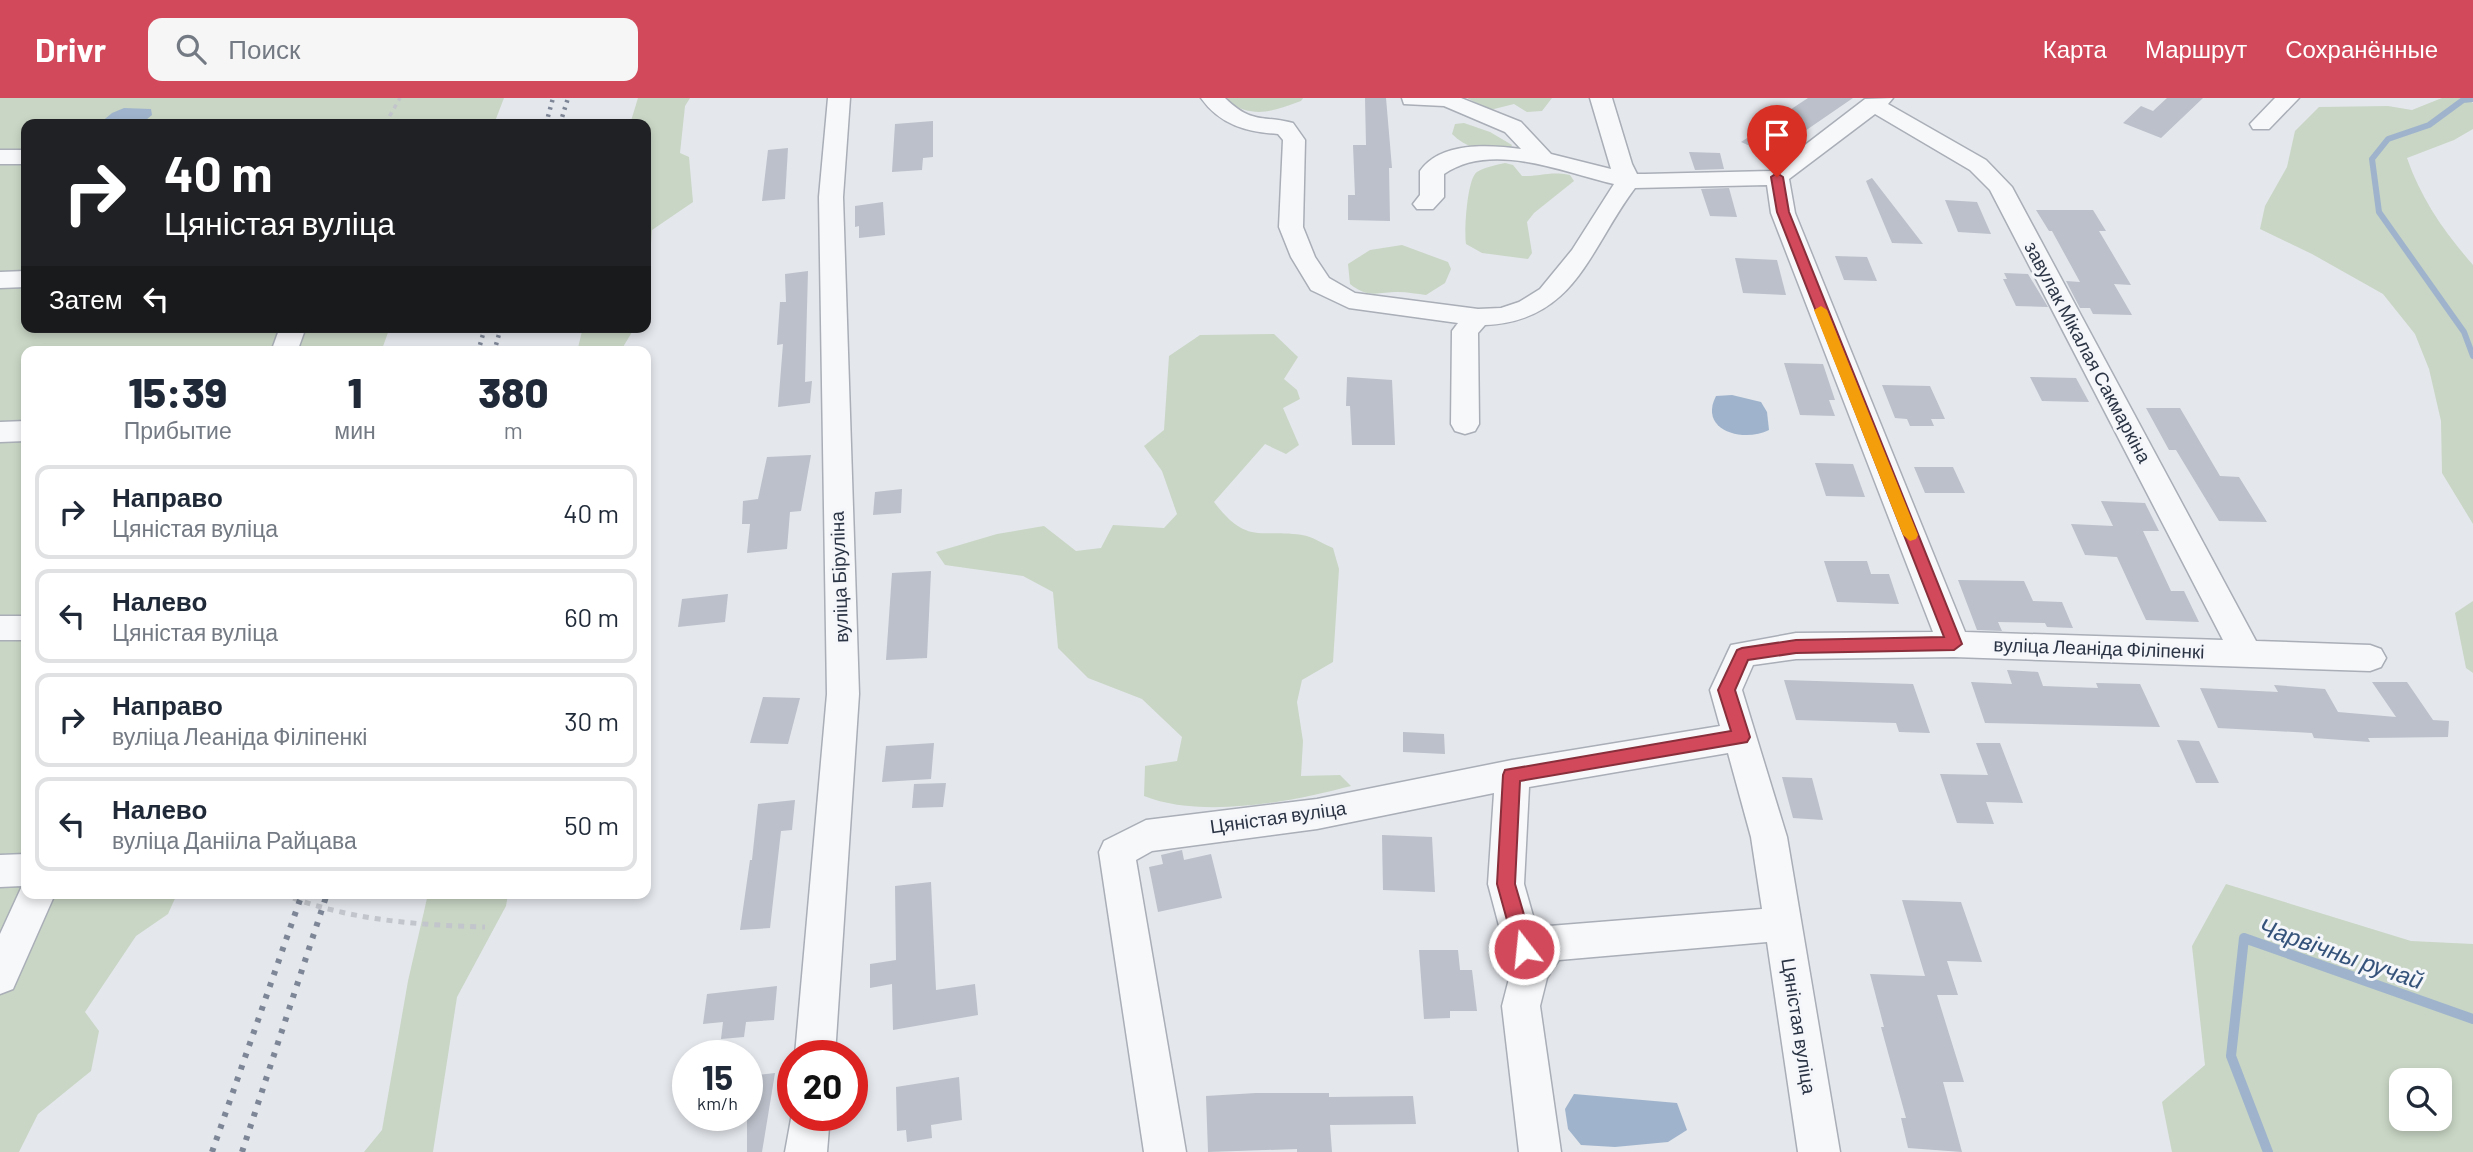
<!DOCTYPE html>
<html lang="ru">
<meta charset="utf-8">
<style>
body{margin:0;font-family:Barlow,sans-serif;background:#f6f6f7;color:#1f2937;height:100vh;display:flex;flex-direction:column;font-size:26px;white-space:nowrap}
*{box-sizing:border-box;margin:0}
p{font-size:23px;color:#747a83}
.icon{flex:none;width:38px;height:38px;fill:none;stroke:currentColor;stroke-width:2;stroke-linecap:round;stroke-linejoin:round}
.map{position:relative;flex:1;overflow:hidden}
.side{position:absolute;left:21px;top:248px;width:630px;height:553px;display:flex;flex-direction:column;background:#fff;border-radius:14px;box-shadow:0 4px 10px #0003}
.side>*{flex:none}
.banner{position:absolute;left:21px;top:21px;width:630px;height:214px;border-radius:14px;box-shadow:0 4px 10px #0003;background:#202124;color:#fff;overflow:hidden}
.fabs{position:absolute;left:2389px;top:970px;display:grid;gap:14px}
.fabs a{display:grid;place-items:center;width:63px;height:63px;border-radius:14px;background:#fff;box-shadow:0 4px 10px #0003;font-size:35px}
.speed{position:absolute;left:672px;top:942px;display:flex;gap:14px;font-size:35px;font-weight:700;text-align:center}
.speed>*{display:grid;place-content:center;width:91px;height:91px;border-radius:50%;background:#fff;box-shadow:0 4px 10px #0003;line-height:1}
.speed small{font-size:18px;font-weight:400}
.speed .limit{border:10px solid #d22;background:#fff;color:#111}
.pin{position:absolute;display:grid;place-items:center;width:60px;height:60px;color:#fff;margin:-72px -30px;border-radius:50% 50% 50% 0;rotate:-45deg;box-shadow:0 0 7px #0007}
.pin .icon{rotate:45deg}
.me{position:absolute;width:77px;margin:-38px;rotate:344deg;stroke-linejoin:round;filter:drop-shadow(0 0 5px #0008)}
.turn{display:flex;align-items:center;gap:24px;height:147px;padding:0 28px;font-size:32px}
.turn .icon{width:91px;height:91px;stroke-width:2.5}
.turn b{display:block;font-size:49px;line-height:60px}
.then{display:flex;align-items:center;height:66px;padding:0 28px;background:#0003;gap:14px;font-size:26px}
.eta{display:flex;justify-content:space-evenly;align-items:center;height:119px;text-align:center}
.eta b{font-size:42px;font-weight:800;line-height:49px}
ul{padding:0;list-style:none}
li{display:flex;align-items:center;gap:21px;height:94px;margin:0 14px 10px;padding:0 14px;border:4px solid #e0e1e3;border-radius:14px}
li div{flex:1}
li b{display:block;font-size:26px}
li em{font-style:normal}
header{display:flex;align-items:center;gap:42px;box-sizing:border-box;height:98px;padding:0 35px;background:#d1495b;color:#fff}
header strong{font-size:33px}
nav{display:flex;gap:38px;margin-inline-start:auto;font-size:24px}
.search{width:490px;height:63px;background:#f6f6f7;display:flex;align-items:center;gap:18px;box-sizing:border-box;padding:0 24px;border-radius:14px;color:#747a83;font-size:26px}
.map>svg:first-child{display:block}
.green{fill:#c9d6c5;fill-rule:evenodd}
.water{fill:#9fb4cc}
.lines{fill:none;stroke-linecap:round;stroke-linejoin:round}
.stream-far1{stroke:#9fb4cc;stroke-width:6}
.stream{stroke:#9fb4cc;stroke-width:10}
.building{fill:#bbc0ca}
.minor-casing{stroke:#a9aeb7;stroke-width:3}
.path-far1{stroke:#c2c5cb;stroke-width:3.5;stroke-dasharray:4.5 4.5;stroke-linecap:butt}
.path{stroke:#c2c5cb;stroke-width:5;stroke-dasharray:6 6;stroke-linecap:butt}
.minor{fill:#f7f8fa;fill-rule:evenodd}
.rail-far1{stroke:#7d8696;stroke-width:4.5;stroke-dasharray:2.5 5;stroke-linecap:butt}
.rail{stroke:#7d8696;stroke-width:6;stroke-dasharray:4.5 8;stroke-linecap:butt}
.route{fill:#d1495b;stroke:#882f3b;stroke-width:2}
.slow{fill:#f59e0b}
.labels{text-anchor:middle;stroke-width:6;stroke-linejoin:round;paint-order:stroke}
.street-label{font-size:19px;fill:#2b3445;stroke:#f4f6f9}
.near-water-label{font-size:24px;font-style:italic;fill:#34527a;stroke:#f4f6f9}
</style>
<header>
<strong>Drivr</strong>
<div class="search"><svg class="icon" aria-label="search" viewBox="0 0 24 24"><circle cx="10" cy="10" r="6"/><path d="M15 15l6 6"/></svg>Поиск</div>
<nav><a>Карта</a><a>Маршрут</a><a>Сохранённые</a></nav>
</header>
<div class="map">
<svg width="2473" height="1054" viewBox="0 0 2473 1054">
<rect width="100%" height="100%" fill="#e4e7ec"/>
<g class="green">
<path d="M0 0H504L494 26H26V229H390L381 254H26V796H177L168 816 136 838 85 914 99 933 91 973 38 1016 19 1054H0Z"/>
<path d="M638 0H690L685 8 680 55 689 59 693 104 652 132 646 212V26H630Z"/>
<path d="M1228 0H1303L1301 3C1273 13 1255 21 1228 4Z"/>
<path d="M1467 0H1552L1542 13 1527 14 1514 6 1490 12Z"/>
<path d="M2442 0H2466L2473 5V31L2454 42 2407 60C2421 101 2445 135 2473 167V426L2442 375 2441 323 2429 271 2415 236 2383 196 2312 156 2260 131 2265 108 2287 69 2295 33 2319 9 2388 8 2412 12Z"/>
<path d="M1464 25 1490 34 1512 47 1509 53C1487 54 1468 52 1452 36L1455 26Z"/>
<path d="M1505 65 1513 67 1522 78C1541 79 1548 73 1570 77L1574 83 1534 115 1527 124 1532 155 1528 161 1482 155 1466 146C1464 134 1467 80 1477 74 1485 69 1496 67 1505 65Z"/>
<path d="M1402 147 1448 164 1451 171 1445 185 1426 197C1417 196 1408 194 1398 194 1378 194 1369 201 1350 186L1348 166 1370 152Z"/>
<path d="M583 229H635L620 254H577Z"/>
<path d="M1274 236 1298 259 1284 281 1297 292 1300 301 1283 310 1299 347 1286 356 1265 346 1214 404C1247 447 1258 431 1302 437 1312 438 1323 446 1333 450L1339 471 1333 564 1302 582 1297 604 1303 643 1301 678 1340 677 1351 688C1291 704 1202 721 1144 698L1145 668 1177 663 1182 639 1142 601 1088 580 1058 550 1053 494 1023 478 945 467 936 454 997 436 1044 428 1076 453 1101 450 1113 427 1164 430 1177 416 1162 373 1144 348 1164 332 1169 258 1200 237Z"/>
<path d="M2473 503V575L2466 570 2455 515Z"/>
<path d="M2226 786 2411 843 2473 846V1054H2172L2162 1004 2205 967 2192 848ZM2401 982H2440V1020H2401Z"/>
<path d="M428 796H508L506 808 457 899 433 1054H364L382 1032 408 883Z"/>
</g>
<g class="water">
<path d="M124 10 151 11 152 17 141 26H99L112 15Z"/>
<path d="M1732 297 1761 304 1767 314 1769 332C1744 345 1698 333 1716 298Z"/>
<path d="M1574 996 1677 1005 1687 1032 1668 1044 1615 1049 1581 1047 1568 1031 1565 1011Z"/>
</g>
<g class="lines">
<path class="stream-far1" d="M2473 1 2463 2 2429 27 2388 41 2372 61 2379 114 2464 234 2473 258"/>
<path class="stream" d="M2268 1054 2231 958 2244 840 2473 921"/>
</g>
<g class="building">
<path d="M1365 0H1386L1392 70H1389L1390 123 1348 122V97H1355L1353 47H1366Z"/>
<path d="M1808 0H1853L1770 57 1741 44Z"/>
<path d="M2167 0H2203L2161 40 2123 25 2141 8 2153 13Z"/>
<path d="M933 23V59L923 60 922 72 892 74 895 26Z"/>
<path d="M788 50 785 101 762 103 768 52Z"/>
<path d="M1689 54 1720 55 1724 71 1695 72Z"/>
<path d="M1872 80 1923 146 1892 145 1866 83Z"/>
<path d="M1729 90 1737 119 1710 118 1701 91Z"/>
<path d="M1945 102 1977 104 1991 136 1958 134Z"/>
<path d="M883 104 885 137 859 140V128L855 129V108Z"/>
<path d="M2036 112H2093L2106 133H2099L2131 187 2114 186 2132 217 2093 216 2090 210H2080L2066 183 2080 184 2052 133H2049Z"/>
<path d="M1835 158 1867 159 1877 183 1844 182Z"/>
<path d="M1735 160 1777 162 1786 197 1743 195Z"/>
<path d="M808 173 805 284 812 283 810 305 778 309 783 246 777 247 780 204H786L785 176Z"/>
<path d="M2004 175 2028 176 2048 209 2016 208 2003 181H2007Z"/>
<path d="M1784 265 1823 266 1835 302H1829L1835 318 1800 317Z"/>
<path d="M1347 279 1392 282 1395 347H1352L1350 308H1346Z"/>
<path d="M2030 279 2076 280 2089 304 2042 303Z"/>
<path d="M1882 287 1930 288 1945 321H1931L1934 328H1910L1907 321 1895 320Z"/>
<path d="M2146 310H2180L2220 378 2239 379 2267 424 2219 423 2176 352H2169Z"/>
<path d="M811 357 801 413 790 414 787 451 747 455 750 426H742L743 403 758 401 767 359Z"/>
<path d="M1815 365 1853 366 1865 399 1826 398Z"/>
<path d="M1914 369H1953L1965 395H1925Z"/>
<path d="M902 391 901 415 873 417 875 394Z"/>
<path d="M2101 403 2145 405 2159 433H2143L2171 493H2184L2199 524 2146 522 2117 459 2085 457 2071 426 2113 428Z"/>
<path d="M1824 463H1867L1871 476H1889L1899 506 1837 504Z"/>
<path d="M931 473 927 560 886 562 892 475Z"/>
<path d="M1958 482 2024 483 2033 503 2062 504 2073 530 2047 529 2045 525 1998 524 2002 533 1977 532Z"/>
<path d="M728 496 725 524 678 529 682 501Z"/>
<path d="M2007 572 2038 574 2043 588 2098 590 2096 585 2140 586 2160 629 1985 625 1971 584 2012 586Z"/>
<path d="M1784 582 1913 586 1930 635 1899 634 1896 625 1796 622Z"/>
<path d="M2372 584H2407L2433 622 2449 623 2448 639 2368 640 2370 644 2314 640 2312 635 2218 630 2200 590 2278 594 2274 587 2325 591 2338 614 2396 619Z"/>
<path d="M763 599 800 600 788 646 750 645Z"/>
<path d="M1403 634 1444 636 1445 656 1403 654Z"/>
<path d="M2177 642 2199 643 2219 685H2196Z"/>
<path d="M934 645 931 681 882 684 886 648Z"/>
<path d="M1976 645H2000L2023 705 1986 704 1994 726 1957 725 1940 676 1988 677Z"/>
<path d="M1782 679 1812 680 1823 722 1793 720Z"/>
<path d="M946 685 943 709 912 710 914 686Z"/>
<path d="M795 702 792 732 781 733 770 830 740 832 750 762H752L758 706Z"/>
<path d="M1382 737 1432 739 1435 794 1383 792Z"/>
<path d="M1182 752 1184 762 1211 756 1222 800 1158 814 1149 769 1163 766 1161 757Z"/>
<path d="M931 784 936 892 975 886 978 917 893 932 892 886 870 890V866L896 862 895 788Z"/>
<path d="M1902 802 1961 804 1982 864 1947 863 1958 897H1937L1964 984H1943L1962 1054 1908 1050 1901 1020H1906L1881 929H1884L1870 876 1925 878Z"/>
<path d="M1419 852H1458L1460 872H1472L1477 913H1450V920L1424 921Z"/>
<path d="M777 888 774 922 746 924 744 939 721 941 723 924 703 926 707 896Z"/>
<path d="M775 975 762 1054H747V978Z"/>
<path d="M959 979 962 1022 931 1027 932 1040 907 1044 906 1032 897 1033 896 989Z"/>
<path d="M1256 995H1329V999L1413 998 1416 1026 1330 1027 1332 1054H1297V1051L1208 1054 1206 998Z"/>
</g>
<g class="lines">
<defs>
<g id="minor">
<path d="M828 0H850L843 99 859 596 835 957H795L827 596 819 99Z"/>
<path d="M1201 0H1225C1252 26 1260 17 1293 25L1305 42 1303 129 1315 159 1329 180 1355 195 1478 211 1501 210 1519 204 1540 191 1572 152 1614 86C1562 74 1492 43 1444 76V99L1433 111H1417L1413 106 1420 97V73C1441 43 1490 47 1521 51L1505 34 1444 8 1404 6 1402 0H1461L1521 24 1551 56 1611 71 1590 0H1612L1632 66 1637 76H1645L1771 73 1865 1 1893 0 1888 6 1986 62 2012 89 2256 543 2370 547 2381 551 2386 560 2381 569 2370 573 1954 559 1796 561 1753 567 1742 592 1787 739 1840 1054H1798L1767 844 1559 862 1547 880 1540 908 1561 1054H1519L1502 908 1511 873 1488 786 1494 695 1317 731 1152 753 1136 762 1186 1054H1144L1099 754 1104 743 1146 722 1317 701 1512 662 1720 628 1710 592 1731 547 1796 535 1933 534 1771 115 1767 87 1635 90C1589 151 1576 223 1485 227L1478 235 1479 326 1475 333 1465 336 1455 333 1451 326 1452 233 1458 225 1349 210 1311 192 1291 159 1279 129 1283 42 1278 36C1247 34 1220 27 1201 0ZM1875 16 1970 72 1990 92 2223 542 1965 534 1795 115 1789 81ZM1728 655 1751 739 1762 811 1549 828 1537 832 1524 786 1529 689Z"/>
<path d="M2275 0H2299L2269 31H2253L2250 26Z"/>
<rect x="0" y="52" width="26" height="14"/>
<path d="M26 173V189L0 190V174Z"/>
<path d="M280 229H306L297 254H271Z"/>
<path d="M26 323V343L0 344V324Z"/>
<rect x="0" y="518" width="26" height="24"/>
<path d="M26 756V796H55L13 891 0 896V836L22 788 0 789V757Z"/>
<path d="M793 1010V1017H830L827 1054H785Z"/>
</g>
</defs>
<use href="#minor" class="minor-casing"/>
<path class="path-far1" d="M385 26 400 0"/>
<path class="path" d="M282 796C348 822 415 827 485 829"/>
<use href="#minor" class="minor"/>
<g class="rail-far1">
<path d="M546 26 553 0"/>
<path d="M560 26 568 0"/>
<path d="M478 254 485 229"/>
<path d="M494 254 501 229"/>
</g>
<g class="rail">
<path d="M212 1054 302 796"/>
<path d="M242 1054 327 796"/>
</g>
</g>
<path class="route" d="M1777 75 1783 79 1789 114 1962 546 1954 552 1796 555 1748 562 1735 592 1750 639 1747 644 1520 683 1515 786 1534 851 1531 857 1524 860 1517 857 1515 851 1497 786 1503 677 1505 672 1731 633 1718 592 1737 552 1742 550 1796 542 1944 539 1777 114 1771 79Z"/>
<path class="slow" d="M1821 208 1827 212 1918 437 1916 441 1910 443 1903 437 1814 212Z"/>
<g class="labels">
<g class="street-label">
<text transform="translate(2088 254) rotate(62)" y="7">завулак Мікалая Сакмаркіна</text>
<text transform="translate(839 479) rotate(-92)" y="7">вуліца Біруліна</text>
<text transform="translate(2099 550) rotate(2)" y="7">вуліца Леаніда Філіпенкі</text>
<text transform="translate(1278 719) rotate(-8)" y="7">Цяністая вуліца</text>
<text transform="translate(1799 928) rotate(81)" y="7">Цяністая вуліца</text>
</g>
<g class="near-water-label">
<text transform="translate(2341 856) rotate(19)" y="8">Чарвічны ручай</text>
</g>
</g>
</svg>
<div class="fabs">
<a><svg class="icon" aria-label="search" viewBox="0 0 24 24"><circle cx="10" cy="10" r="6"/><path d="M15 15l6 6"/></svg></a>
</div>
<div class="speed"><div>15<small>km/h</small></div><div class="limit">20</div></div>
<div class="pin" style="left:1777px;top:79px;background:#d93025"><svg class="icon" aria-label="arrive" viewBox="0 0 24 24"><path d="M6 21V4h12l-3 4 3 4H6"/></svg></div>
<svg class="me" style="left:1524px;top:851px" viewBox="-20 -20 40 40"><circle r="17" fill="#d1495b" stroke="#fff" stroke-width="3"/><path d="M0-11L8 9 0 5-8 9z" fill="#fff"/></svg>
<div class="banner">
<div class="turn"><svg class="icon" aria-label="right" viewBox="0 0 24 24"><path d="M7 20v-9h11M14 6l5 5-5 5"/></svg><div><b>40 m</b>Цяністая вуліца</div></div>
<div class="then">Затем<svg class="icon" aria-label="left" viewBox="0 0 24 24"><path d="M17 20v-9H6M10 6l-5 5 5 5"/></svg></div>
</div>
<section class="side">
<div class="eta">
<div><b>15:39</b><p>Прибытие</p></div>
<div><b>1</b><p>мин</p></div>
<div><b>380</b><p>m</p></div>
</div>
<ul>
<li><svg class="icon" aria-label="right" viewBox="0 0 24 24"><path d="M7 20v-9h11M14 6l5 5-5 5"/></svg><div><b>Направо</b><p>Цяністая вуліца</p></div><em>40 m</em></li>
<li><svg class="icon" aria-label="left" viewBox="0 0 24 24"><path d="M17 20v-9H6M10 6l-5 5 5 5"/></svg><div><b>Налево</b><p>Цяністая вуліца</p></div><em>60 m</em></li>
<li><svg class="icon" aria-label="right" viewBox="0 0 24 24"><path d="M7 20v-9h11M14 6l5 5-5 5"/></svg><div><b>Направо</b><p>вуліца Леаніда Філіпенкі</p></div><em>30 m</em></li>
<li><svg class="icon" aria-label="left" viewBox="0 0 24 24"><path d="M17 20v-9H6M10 6l-5 5 5 5"/></svg><div><b>Налево</b><p>вуліца Данііла Райцава</p></div><em>50 m</em></li>
</ul>
</section>
</div>
